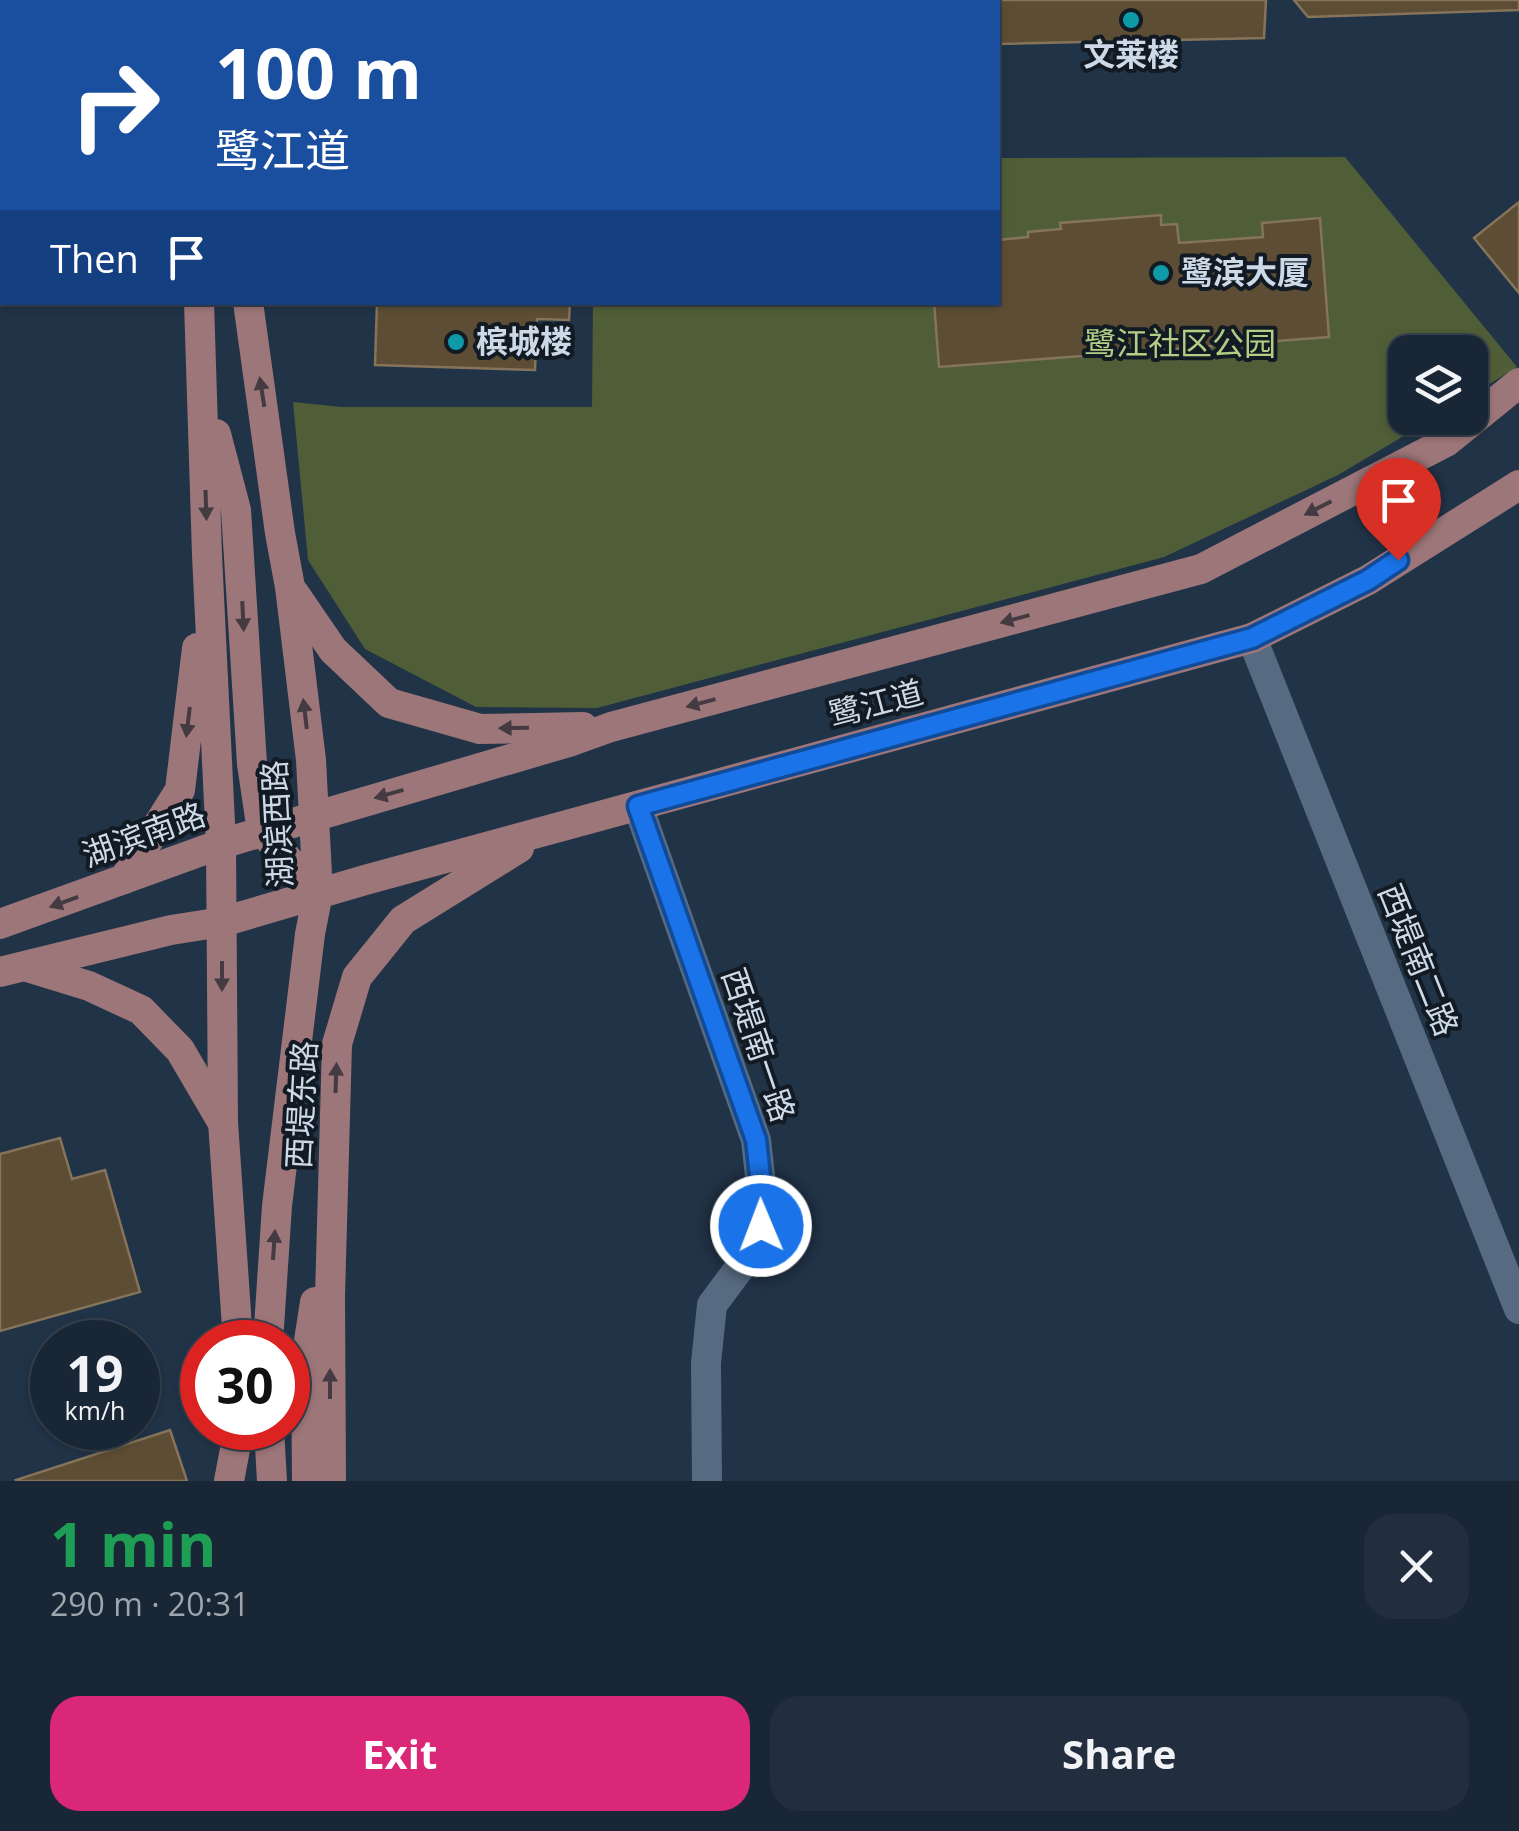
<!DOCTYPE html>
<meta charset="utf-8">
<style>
body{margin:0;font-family:"Open Sans","Noto Sans SC",sans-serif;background:#222e3d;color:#f1f3f6;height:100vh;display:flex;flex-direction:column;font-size:38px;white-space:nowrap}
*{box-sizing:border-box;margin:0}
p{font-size:32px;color:#9fa5ad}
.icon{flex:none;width:55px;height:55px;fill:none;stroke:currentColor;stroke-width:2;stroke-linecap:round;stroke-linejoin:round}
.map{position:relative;height:1481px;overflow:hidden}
.details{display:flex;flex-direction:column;background:#192635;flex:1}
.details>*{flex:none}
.banner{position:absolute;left:0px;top:0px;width:1000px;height:305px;box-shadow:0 2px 8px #0004,0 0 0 2px #374350;background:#1a4fa0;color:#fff;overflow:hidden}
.buttons{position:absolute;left:1388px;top:335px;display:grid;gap:20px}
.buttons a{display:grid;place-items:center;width:100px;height:100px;border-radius:20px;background:#192635;box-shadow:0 2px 8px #0004,0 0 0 2px #374350;font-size:50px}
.speed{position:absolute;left:30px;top:1320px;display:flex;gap:20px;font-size:50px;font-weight:700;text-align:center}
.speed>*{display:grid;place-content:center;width:130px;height:130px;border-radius:50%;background:#192635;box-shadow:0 2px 8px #0004,0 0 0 2px #374350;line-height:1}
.speed small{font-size:25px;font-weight:400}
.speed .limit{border:15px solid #d22;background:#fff;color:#111}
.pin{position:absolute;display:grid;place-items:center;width:85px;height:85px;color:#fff;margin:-102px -42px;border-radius:50% 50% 50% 0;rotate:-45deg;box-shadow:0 0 10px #0007}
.pin .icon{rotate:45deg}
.me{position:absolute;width:110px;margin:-55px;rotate:359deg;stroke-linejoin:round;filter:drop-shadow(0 0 8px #0008)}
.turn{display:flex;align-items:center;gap:35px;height:210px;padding:0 50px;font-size:45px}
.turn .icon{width:130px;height:130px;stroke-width:2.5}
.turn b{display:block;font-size:70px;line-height:85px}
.then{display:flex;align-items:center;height:95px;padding:0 50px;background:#0003;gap:20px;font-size:38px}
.round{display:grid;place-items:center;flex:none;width:105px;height:105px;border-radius:30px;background:#222e3d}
.headline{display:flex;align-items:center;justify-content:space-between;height:170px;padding:0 50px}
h1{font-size:60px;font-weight:700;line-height:75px;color:#1e9e55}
.action{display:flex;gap:20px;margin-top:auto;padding:20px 50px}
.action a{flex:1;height:115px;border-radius:30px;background:#db2777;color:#fff;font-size:40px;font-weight:700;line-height:115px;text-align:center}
.action a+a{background:#222e3d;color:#f1f3f6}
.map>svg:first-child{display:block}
.green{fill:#505e38}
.building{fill:#5d4d34;stroke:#85745a;stroke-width:2.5}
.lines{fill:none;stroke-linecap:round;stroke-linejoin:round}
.minor{stroke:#566a81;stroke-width:30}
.major{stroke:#9d7679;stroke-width:30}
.oneway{fill:#433a42}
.route-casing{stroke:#114b97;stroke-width:25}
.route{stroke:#1a73e8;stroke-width:18}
.culture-dot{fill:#0f9aa8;stroke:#121a24;stroke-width:4}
.labels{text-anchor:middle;stroke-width:8;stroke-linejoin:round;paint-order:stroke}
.poi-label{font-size:32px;font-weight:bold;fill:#ced9e7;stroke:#121a24;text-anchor:start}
.park-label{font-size:32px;fill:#b1ce83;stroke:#121a24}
.street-label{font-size:32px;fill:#ced9e7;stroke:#121a24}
</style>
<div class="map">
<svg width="1519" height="1481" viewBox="0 0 1519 1481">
<rect width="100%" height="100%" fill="#213347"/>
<path class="green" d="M1345 157 1517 367 1470 396V352H1405V418H1434L1338 475 1164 557 597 708 476 707 365 649 308 560 293 402 342 407H592L593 303 998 302V158Z"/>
<g class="building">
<rect x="384" y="0" width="423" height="2"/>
<path d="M859 0H1266L1264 38 998 44V2H859Z"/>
<path d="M1294 0H1519V10L1308 17Z"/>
<path d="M1519 202V293L1474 238Z"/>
<path d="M1161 215V225L1177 224 1179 243 1263 237 1262 223 1320 218 1329 337 939 367 934 302H998V240L1028 237V232L1061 229 1060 223Z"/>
<path d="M377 302H570L569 320 537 319 535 370 375 365Z"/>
<path d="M60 1138 72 1179 105 1170 140 1292 0 1331V1154Z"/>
<path d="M170 1430 187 1481H17L16 1480Z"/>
</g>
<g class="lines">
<g class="minor">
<path d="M1252 638 1519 1309"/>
<path d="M638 806 756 1140 763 1203 761 1226 750 1254 712 1305 706 1363 707 1481"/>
</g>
<g class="major">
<path d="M189 0V2"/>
<path d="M232 0V2"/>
<path d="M199 302 207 555 221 844 223 1122 238 1342"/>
<path d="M248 302 280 533 290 587 311 760 318 893 310 934 277 1206 268 1342"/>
<path d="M216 434 236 510 252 764 262 831 318 893"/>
<path d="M294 593 333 650 389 703 480 729 583 727"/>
<path d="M124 879 180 790 197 648"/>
<path d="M0 924 221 844 572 741 611 727 1201 569 1446 442 1519 383"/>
<path d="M27 967 89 986 141 1010 180 1050 221 1120"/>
<path d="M0 972 171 930 222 922 365 880 1252 638 1368 580 1519 485"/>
<path d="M269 1428 272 1481"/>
<path d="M229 1481 239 1428"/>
<path d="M307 1481 306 1360 315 1302"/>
<path d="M331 1481 330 1296 337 1044 357 977 403 920 519 848"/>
</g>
</g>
<defs><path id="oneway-solid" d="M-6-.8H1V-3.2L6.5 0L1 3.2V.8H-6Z" transform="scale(2.5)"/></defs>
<g class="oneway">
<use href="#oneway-solid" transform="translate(262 392) rotate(-99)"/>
<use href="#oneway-solid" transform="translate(206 505) rotate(88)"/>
<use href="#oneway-solid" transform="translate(1318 508) rotate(153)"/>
<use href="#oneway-solid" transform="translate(243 616) rotate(87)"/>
<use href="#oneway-solid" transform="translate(1015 619) rotate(165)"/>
<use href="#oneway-solid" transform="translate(701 703) rotate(165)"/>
<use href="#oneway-solid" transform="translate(305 714) rotate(-97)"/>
<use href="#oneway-solid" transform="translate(188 722) rotate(97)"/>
<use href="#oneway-solid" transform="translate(514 728) rotate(179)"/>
<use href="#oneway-solid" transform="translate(389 794) rotate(164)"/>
<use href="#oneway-solid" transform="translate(64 902) rotate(160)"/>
<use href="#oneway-solid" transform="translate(222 976) rotate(90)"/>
<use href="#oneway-solid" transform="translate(336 1078) rotate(-88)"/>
<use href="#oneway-solid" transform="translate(274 1245) rotate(-86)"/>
<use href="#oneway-solid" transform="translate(330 1384) rotate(-90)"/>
</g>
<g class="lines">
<defs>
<path id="route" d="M761 1226 763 1203 756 1140 638 806 1252 638 1368 580 1398 560"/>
</defs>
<use href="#route" class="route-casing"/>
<use href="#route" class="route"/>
</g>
<g class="culture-dot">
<circle cx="1131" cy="20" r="10"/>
<circle cx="1161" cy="273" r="10"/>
<circle cx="456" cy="342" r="10"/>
</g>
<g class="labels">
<g class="poi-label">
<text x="1131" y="66" text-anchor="middle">文莱楼</text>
<text x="1181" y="284">鹭滨大厦</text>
<text x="476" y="353">槟城楼</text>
</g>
<g class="park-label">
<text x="1180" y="355">鹭江社区公园</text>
</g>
<g class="street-label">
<text transform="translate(876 704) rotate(-15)" y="11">鹭江道</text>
<text transform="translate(278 824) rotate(-93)" y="11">湖滨西路</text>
<text transform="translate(144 835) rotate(-20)" y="11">湖滨南路</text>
<text transform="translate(1418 960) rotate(68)" y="11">西堤南二路</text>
<text transform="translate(758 1045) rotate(71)" y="11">西堤南一路</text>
<text transform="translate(302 1105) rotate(-87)" y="11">西堤东路</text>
</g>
</g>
</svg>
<div class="buttons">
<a><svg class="icon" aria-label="layers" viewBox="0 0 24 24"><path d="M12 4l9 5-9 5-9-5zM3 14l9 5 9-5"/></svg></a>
</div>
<div class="speed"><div>19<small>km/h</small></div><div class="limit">30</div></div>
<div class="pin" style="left:1398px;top:560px;background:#d93025"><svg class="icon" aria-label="arrive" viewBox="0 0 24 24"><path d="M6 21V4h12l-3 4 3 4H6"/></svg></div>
<svg class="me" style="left:761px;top:1226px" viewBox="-20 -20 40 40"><circle r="17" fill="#1a73e8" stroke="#fff" stroke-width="3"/><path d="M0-11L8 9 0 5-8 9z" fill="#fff"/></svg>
<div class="banner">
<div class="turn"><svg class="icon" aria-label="right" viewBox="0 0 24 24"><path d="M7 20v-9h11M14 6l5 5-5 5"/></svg><div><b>100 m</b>鹭江道</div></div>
<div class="then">Then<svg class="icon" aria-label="arrive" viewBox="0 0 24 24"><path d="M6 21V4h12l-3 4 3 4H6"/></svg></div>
</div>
</div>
<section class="details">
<div class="headline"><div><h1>1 min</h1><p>290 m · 20:31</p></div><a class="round"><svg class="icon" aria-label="close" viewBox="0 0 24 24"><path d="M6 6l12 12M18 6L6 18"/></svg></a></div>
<div class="action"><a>Exit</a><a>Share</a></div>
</section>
